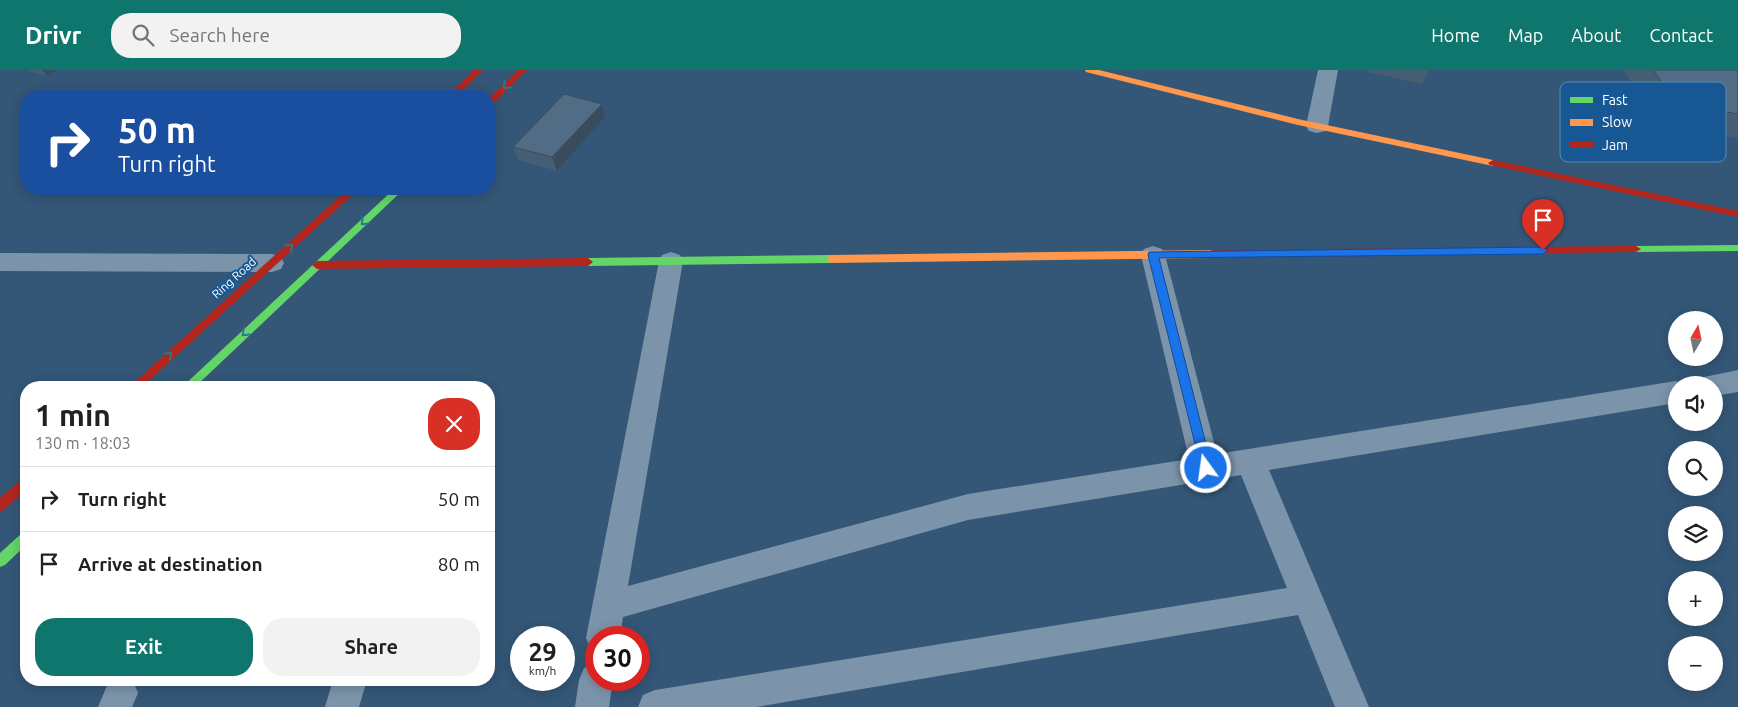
<!DOCTYPE html>
<meta charset="utf-8">
<style>
body{margin:0;font-family:Ubuntu,sans-serif;background:#f2f2f2;color:#202124;height:100vh;display:flex;flex-direction:column;font-size:19px;white-space:nowrap}
*{box-sizing:border-box;margin:0}
p{font-size:16px;color:#757577}
.icon{flex:none;width:28px;height:28px;fill:none;stroke:currentColor;stroke-width:2;stroke-linecap:round;stroke-linejoin:round}
.map{position:relative;flex:1;overflow:hidden}
.panel{position:absolute;left:20px;top:311px;width:475px;height:305px;display:flex;flex-direction:column;background:#fff;border-radius:20px;box-shadow:0 2px 12px #0003}
.panel>*{flex:none}
.guide{position:absolute;left:20px;top:20px;width:475px;height:105px;border-radius:20px;box-shadow:0 2px 12px #0003;background:#1a4fa0;color:#fff;overflow:hidden}
.needle{width:32px;rotate:9deg}
.tools{position:absolute;left:1668px;top:241px;display:grid;gap:10px}
.tools a{display:grid;place-items:center;width:55px;height:55px;border-radius:50%;background:#fff;box-shadow:0 2px 12px #0003;font-size:25px}
.speed{position:absolute;left:510px;top:556px;display:flex;gap:10px;font-size:25px;font-weight:700;text-align:center}
.speed>*{display:grid;place-content:center;width:65px;height:65px;border-radius:50%;background:#fff;box-shadow:0 2px 12px #0003;line-height:1}
.speed small{font-size:12px;font-weight:400}
.speed .limit{border:8px solid #d22;background:#fff;color:#111}
.pin{position:absolute;display:grid;place-items:center;width:42px;height:42px;color:#fff;margin:-51px -21px;border-radius:50% 50% 50% 0;rotate:-45deg;box-shadow:0 0 5px #0007}
.pin .icon{rotate:45deg}
.me{position:absolute;width:55px;margin:-28px;rotate:346deg;stroke-linejoin:round;filter:drop-shadow(0 0 4px #0008)}
.turn{display:flex;align-items:center;gap:18px;height:105px;padding:0 15px;font-size:22px}
.turn .icon{width:65px;height:65px;stroke-width:2.5}
.turn b{display:block;font-size:35px;line-height:42px}
.round{display:grid;place-items:center;flex:none;width:52px;height:52px;border-radius:20px;background:#f2f2f2}
.headline{display:flex;align-items:center;justify-content:space-between;height:85px;padding:0 15px}
h1{font-size:30px;font-weight:600;line-height:38px}
.button{display:flex;gap:10px;margin-top:auto;padding:10px 15px}
.button a{flex:1;height:58px;border-radius:20px;background:#0f766e;color:#fff;font-size:20px;font-weight:600;line-height:58px;text-align:center}
.button a+a{background:#f2f2f2;color:#202124}
ul{padding:0;list-style:none}
li{display:flex;align-items:center;gap:15px;height:65px;padding:0 15px;border-top:1px solid #e0e0e0}
li div{flex:1}
li b{display:block;font-size:19px}
li em{font-style:normal}
header{display:flex;align-items:center;gap:30px;box-sizing:border-box;height:70px;padding:0 25px;background:#0f766e;color:#fff}
header strong{font-size:24px}
nav{display:flex;gap:28px;margin-inline-start:auto;font-size:18px}
.search{width:350px;height:45px;background:#f2f2f2;display:flex;align-items:center;gap:12px;box-sizing:border-box;padding:0 18px;border-radius:20px;color:#757577;font-size:19px}
.map>svg:first-child{display:block}
.lines{fill:none;stroke-linecap:round;stroke-linejoin:round}
.street{fill:#7c94aa;fill-rule:evenodd}
.fast{fill:#63d668;fill-rule:evenodd}
.slow{fill:#ff974d;fill-rule:evenodd}
.jam{fill:#b3261e;fill-rule:evenodd}
.wall{fill:#465e73}
.shaded-wall{fill:#394c5e}
.building{fill:#516d86;stroke:#394c5e}
.oneway{stroke:#2a7889}
.route{fill:#1a73e8;stroke:#114b97}
.labels{text-anchor:middle;stroke-width:4;stroke-linejoin:round;paint-order:stroke}
.street-label{font-size:12px;fill:#fff;stroke:#175894}
.key{fill:#175894;stroke:#5d8ab4;stroke-width:1}
.key-label{font-size:14px;fill:#fff}
</style>
<header>
<strong>Drivr</strong>
<div class="search"><svg class="icon" aria-label="search" viewBox="0 0 24 24"><circle cx="10" cy="10" r="6"/><path d="M15 15l6 6"/></svg>Search here</div>
<nav><a>Home</a><a>Map</a><a>About</a><a>Contact</a></nav>
</header>
<div class="map">
<svg width="1738" height="637" viewBox="0 0 1738 637">
<rect width="100%" height="100%" fill="#345777"/>
<g class="lines">
<g class="street">
<path d="M1318 0H1338L1328 56 1325 61 1317 63 1309 61 1306 56Z"/>
<path d="M1153 176 1162 179 1165 185 1217 384 1676 311 1686 315H1676V333L1269 400 1369 637H1335L1298 545 756 637H638L643 625 655 620 1287 518 1241 405 968 450 623 547 620 568H596V581L591 579 586 568 659 191 662 185 671 182 680 185 683 191 628 516 968 424 1189 389 1141 185 1144 179Z"/>
<path d="M0 183 272 184 281 187 284 193 281 199 272 202 0 201Z"/>
<path d="M1738 300V322L1714 326V315H1700L1704 307Z"/>
<path d="M596 593V610H613L609 637H575L579 610 584 598Z"/>
<path d="M112 610 133 611 138 623 132 637H98L109 611Z"/>
<path d="M333 610H367L359 637H325Z"/>
</g>
<g class="fast">
<path d="M394 119H404L194 318H181Z"/>
<path d="M1738 175V181L1636 182 1631 179 1636 176Z"/>
<path d="M831 185 836 189 831 193 588 196 583 192 588 188Z"/>
<path d="M26 462V475L5 495 0 497V483L22 463Z"/>
</g>
<g class="slow">
<path d="M1085 0H1099L1298 49 1493 90 1498 93 1493 96 1298 55 1086 2Z"/>
<path d="M1212 180 1217 184 1212 188 831 193 826 189 831 185Z"/>
</g>
<g class="jam">
<path d="M474 0H483L457 26H448Z"/>
<path d="M518 0H527L492 35 489 36V28Z"/>
<path d="M1493 90 1738 141V147L1490 95 1488 93Z"/>
<path d="M348 119H359L141 318H128Z"/>
<path d="M1636 176 1641 179 1636 182 1212 188 1207 184 1212 180Z"/>
<path d="M588 188 593 192 588 196 317 199 312 195 317 191Z"/>
<path d="M26 408V420L4 440 0 441V428L22 409Z"/>
</g>
</g>
<g class="wall">
<path d="M25 0H56L47 6Z"/>
<path d="M1368 0H1429L1422 14 1368 2Z"/>
<path d="M1623 0H1738V68L1660 55Z"/>
<path d="M602 34 605 47 557 101 518 90 513 77Z"/>
</g>
<g class="shaded-wall">
<path d="M42 0H56L47 6Z"/>
<path d="M602 34 605 47 557 101 552 87Z"/>
</g>
<g class="building">
<path d="M1653 0H1738V44L1677 34Z"/>
<path d="M564 24 602 34 552 87 513 77Z"/>
</g>
<defs><path id="oneway-chevron" d="M-2-3.5L2.5 0L-2 3.5" fill="none" stroke-width="1.6" stroke-linecap="round" stroke-linejoin="round" transform="scale(1.25)"/></defs>
<g class="oneway">
<use href="#oneway-chevron" transform="translate(506 16) rotate(136)"/>
<use href="#oneway-chevron" transform="translate(364 152) rotate(137)"/>
<use href="#oneway-chevron" transform="translate(290 177) rotate(-42)"/>
<use href="#oneway-chevron" transform="translate(245 263) rotate(137)"/>
<use href="#oneway-chevron" transform="translate(169 285) rotate(-42)"/>
</g>
<path class="route" d="M1543 177 1548 180 1543 184 1159 188 1212 398 1210 402H1202L1148 185 1149 182Z"/>
<g class="labels">
<g class="street-label">
<text transform="translate(234 208) rotate(-42)" y="4">Ring Road</text>
</g>
</g>
<rect x="1560" y="12" width="166" height="80" rx="8" class="key"/>
<rect x="1570" y="27" width="23" height="6" fill="#63d668"/>
<rect x="1570" y="49" width="23" height="7" fill="#ff974d"/>
<rect x="1570" y="72" width="23" height="6" fill="#b3261e"/>
<g class="key-label">
<text x="1602" y="35">Fast</text>
<text x="1602" y="57">Slow</text>
<text x="1602" y="80">Jam</text>
</g>
</svg>
<div class="tools">
<a><svg class="needle" viewBox="-14 -14 28 28"><path d="M0-13l5 13h-10z" fill="#e53935"/><path d="M0 13l5-13h-10z" fill="#757577"/></svg></a>
<a><svg class="icon" aria-label="sound" viewBox="0 0 24 24"><path d="M4 9h4l5-4v14l-5-4H4zM17 9q2 3 0 6"/></svg></a>
<a><svg class="icon" aria-label="search" viewBox="0 0 24 24"><circle cx="10" cy="10" r="6"/><path d="M15 15l6 6"/></svg></a>
<a><svg class="icon" aria-label="layers" viewBox="0 0 24 24"><path d="M12 4l9 5-9 5-9-5zM3 14l9 5 9-5"/></svg></a>
<a>+</a>
<a>−</a>
</div>
<div class="speed"><div>29<small>km/h</small></div><div class="limit">30</div></div>
<div class="pin" style="left:1543px;top:180px;background:#d93025"><svg class="icon" aria-label="arrive" viewBox="0 0 24 24"><path d="M6 21V4h12l-3 4 3 4H6"/></svg></div>
<svg class="me" style="left:1206px;top:398px" viewBox="-20 -20 40 40"><circle r="17" fill="#1a73e8" stroke="#fff" stroke-width="3"/><path d="M0-11L8 9 0 5-8 9z" fill="#fff"/></svg>
<div class="guide">
<div class="turn"><svg class="icon" aria-label="right" viewBox="0 0 24 24"><path d="M7 20v-9h11M14 6l5 5-5 5"/></svg><div><b>50 m</b>Turn right</div></div>
</div>
<section class="panel">
<div class="headline"><div><h1>1 min</h1><p>130 m · 18:03</p></div><a class="round" style="background:#d93025;color:#fff"><svg class="icon" aria-label="close" viewBox="0 0 24 24"><path d="M6 6l12 12M18 6L6 18"/></svg></a></div>
<ul>
<li><svg class="icon" aria-label="right" viewBox="0 0 24 24"><path d="M7 20v-9h11M14 6l5 5-5 5"/></svg><div><b>Turn right</b></div><em>50 m</em></li>
<li><svg class="icon" aria-label="arrive" viewBox="0 0 24 24"><path d="M6 21V4h12l-3 4 3 4H6"/></svg><div><b>Arrive at destination</b></div><em>80 m</em></li>
</ul>
<div class="button"><a>Exit</a><a>Share</a></div>
</section>
</div>
